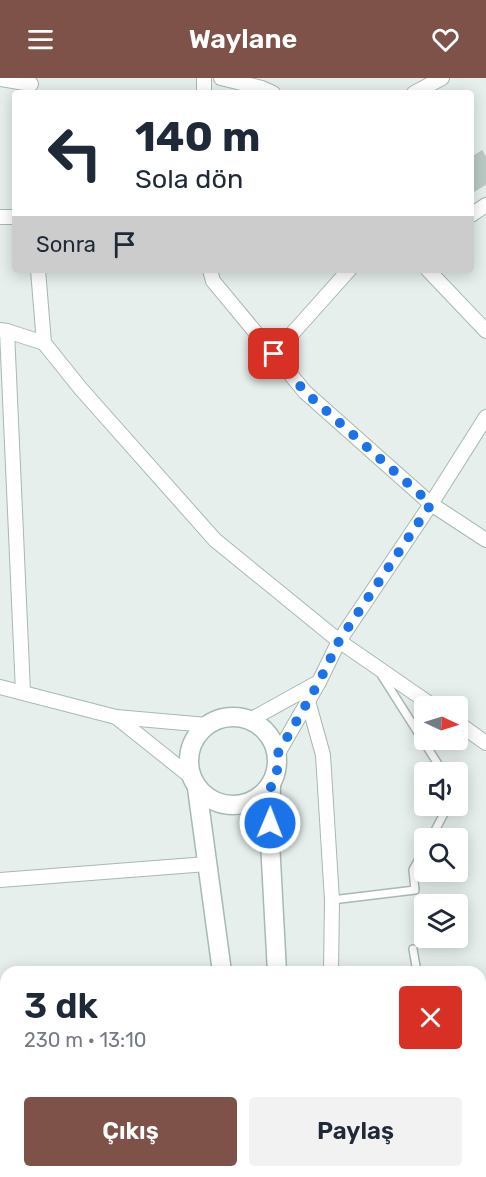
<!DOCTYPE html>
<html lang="tr">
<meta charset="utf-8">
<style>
body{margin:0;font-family:Rubik,sans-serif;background:#f2f2f3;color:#1f2937;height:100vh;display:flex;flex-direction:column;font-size:22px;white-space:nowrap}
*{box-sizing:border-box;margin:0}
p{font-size:20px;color:#747a83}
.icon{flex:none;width:33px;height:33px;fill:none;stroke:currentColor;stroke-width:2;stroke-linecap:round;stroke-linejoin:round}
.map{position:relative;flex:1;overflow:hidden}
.sheet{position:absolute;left:0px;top:888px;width:486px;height:212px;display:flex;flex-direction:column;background:#fff;border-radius:18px 18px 0 0;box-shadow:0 3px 15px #0003}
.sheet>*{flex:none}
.hud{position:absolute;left:12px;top:12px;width:462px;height:183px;border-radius:6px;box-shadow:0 3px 15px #0003;background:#fff;color:#1f2937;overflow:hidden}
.needle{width:39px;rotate:94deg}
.fabs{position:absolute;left:414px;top:618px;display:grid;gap:12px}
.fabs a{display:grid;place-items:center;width:54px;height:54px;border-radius:6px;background:#fff;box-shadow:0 3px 15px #0003;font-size:30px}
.pin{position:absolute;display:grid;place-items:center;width:51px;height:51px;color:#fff;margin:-26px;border-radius:12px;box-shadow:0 3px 9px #0006}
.me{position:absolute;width:66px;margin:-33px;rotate:1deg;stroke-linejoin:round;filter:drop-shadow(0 0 4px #0008)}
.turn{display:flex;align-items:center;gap:21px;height:126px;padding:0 24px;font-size:27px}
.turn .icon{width:78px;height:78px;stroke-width:2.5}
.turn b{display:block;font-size:42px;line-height:51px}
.then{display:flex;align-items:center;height:57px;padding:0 24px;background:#0003;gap:12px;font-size:22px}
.round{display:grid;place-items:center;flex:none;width:63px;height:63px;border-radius:6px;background:#f2f2f3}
.head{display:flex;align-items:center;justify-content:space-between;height:102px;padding:0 24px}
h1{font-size:36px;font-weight:600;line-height:45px}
.cta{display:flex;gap:12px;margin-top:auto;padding:12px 24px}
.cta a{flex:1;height:69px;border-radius:6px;background:#7f5249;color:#fff;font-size:24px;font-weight:600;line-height:69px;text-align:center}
.cta a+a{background:#f2f2f3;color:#1f2937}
header{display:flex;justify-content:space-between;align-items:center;height:78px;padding:0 24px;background:#7f5249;color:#fff;font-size:27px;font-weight:600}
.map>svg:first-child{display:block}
.building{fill:#bbcac4;stroke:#b8c9c2;stroke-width:1.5}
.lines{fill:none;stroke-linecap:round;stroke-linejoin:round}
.lane-casing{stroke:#a8b8b2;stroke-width:10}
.street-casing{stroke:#a8b8b2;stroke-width:16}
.secondary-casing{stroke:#a4bbb3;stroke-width:21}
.lane{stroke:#fff;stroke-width:7}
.street{stroke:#fff;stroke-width:14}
.secondary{stroke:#fff;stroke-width:18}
.route{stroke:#1a73e8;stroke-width:10;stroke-dasharray:0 18}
</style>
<header><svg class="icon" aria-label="menu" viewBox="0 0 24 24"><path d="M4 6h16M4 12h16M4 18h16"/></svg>Waylane<svg class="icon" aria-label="heart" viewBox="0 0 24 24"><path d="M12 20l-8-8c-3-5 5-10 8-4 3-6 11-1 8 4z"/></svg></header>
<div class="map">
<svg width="486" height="1099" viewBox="0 0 486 1099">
<rect width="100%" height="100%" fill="#e6efeb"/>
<path class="building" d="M482 73 486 80V106L471 115V80Z"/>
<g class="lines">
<defs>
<g id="lane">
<path d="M382 598 443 694"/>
<path d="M431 760 448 728"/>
<path d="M332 822 415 812 413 792 424 772"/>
<path d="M413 871 417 894"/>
<path d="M418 1099 419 1094"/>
</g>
<g id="street">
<path d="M221 0 262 10 273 15"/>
<path d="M0 1 31 6"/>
<path d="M204 15V0"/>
<path d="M414 15 442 0"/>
<path d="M471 137 486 127"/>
<path d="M0 139H15"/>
<path d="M38 192 44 265 81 311 215 462 339 563 433 628"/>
<path d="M210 192 213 203 305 314 431 426 486 462"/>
<path d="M428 192 486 253"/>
<path d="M0 252 7 253 44 265"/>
<path d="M7 253 23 614"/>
<path d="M274 276 349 192"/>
<path d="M0 609 116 639 207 647"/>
<path d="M308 623 323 677 332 822 331 894"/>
<path d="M116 639 190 698"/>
<path d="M250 642 317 605"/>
<path d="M458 645 486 665"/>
<path d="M277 677 319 604 339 563 431 426 486 339"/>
<path d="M0 802 207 786"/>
<path d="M480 1082 486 1083"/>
</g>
<g id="secondary">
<circle cx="233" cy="683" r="44"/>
<path d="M271 707 270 764 277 894"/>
<path d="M197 710 222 894"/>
<path d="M247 1094V1099"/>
<path d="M306 1094V1099"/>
</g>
</defs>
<use href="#lane" class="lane-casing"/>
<use href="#street" class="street-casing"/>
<use href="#secondary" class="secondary-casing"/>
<use href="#lane" class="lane"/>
<use href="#street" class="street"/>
<use href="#secondary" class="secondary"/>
</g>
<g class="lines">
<path class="route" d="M270 745 271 707 277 693V677L319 604 339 563 431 426 305 314 274 276"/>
</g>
</svg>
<div class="fabs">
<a><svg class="needle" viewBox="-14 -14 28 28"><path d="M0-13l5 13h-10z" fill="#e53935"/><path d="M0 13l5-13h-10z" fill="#747a83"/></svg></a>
<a><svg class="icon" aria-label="sound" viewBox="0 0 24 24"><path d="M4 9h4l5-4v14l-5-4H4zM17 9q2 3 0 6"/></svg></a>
<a><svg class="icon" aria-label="search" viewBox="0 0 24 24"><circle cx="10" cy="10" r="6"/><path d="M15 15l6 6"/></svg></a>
<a><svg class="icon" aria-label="layers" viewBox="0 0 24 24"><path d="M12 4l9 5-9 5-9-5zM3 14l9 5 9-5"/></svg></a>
</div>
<div class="pin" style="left:274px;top:276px;background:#d93025"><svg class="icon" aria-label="arrive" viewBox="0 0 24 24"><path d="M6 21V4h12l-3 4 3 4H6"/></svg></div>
<svg class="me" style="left:270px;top:745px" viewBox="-20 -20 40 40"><circle r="17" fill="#1a73e8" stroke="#fff" stroke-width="3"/><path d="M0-11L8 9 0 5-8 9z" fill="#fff"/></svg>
<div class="hud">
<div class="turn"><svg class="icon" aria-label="left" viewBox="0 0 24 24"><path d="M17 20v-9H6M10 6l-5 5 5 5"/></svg><div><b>140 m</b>Sola dön</div></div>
<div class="then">Sonra<svg class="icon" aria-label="arrive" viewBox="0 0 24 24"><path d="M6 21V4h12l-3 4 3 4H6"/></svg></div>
</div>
<section class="sheet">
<div class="head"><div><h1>3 dk</h1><p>230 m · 13:10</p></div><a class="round" style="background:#d93025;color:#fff"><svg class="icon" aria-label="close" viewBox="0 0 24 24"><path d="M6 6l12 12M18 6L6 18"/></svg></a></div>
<div class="cta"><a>Çıkış</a><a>Paylaş</a></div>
</section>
</div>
